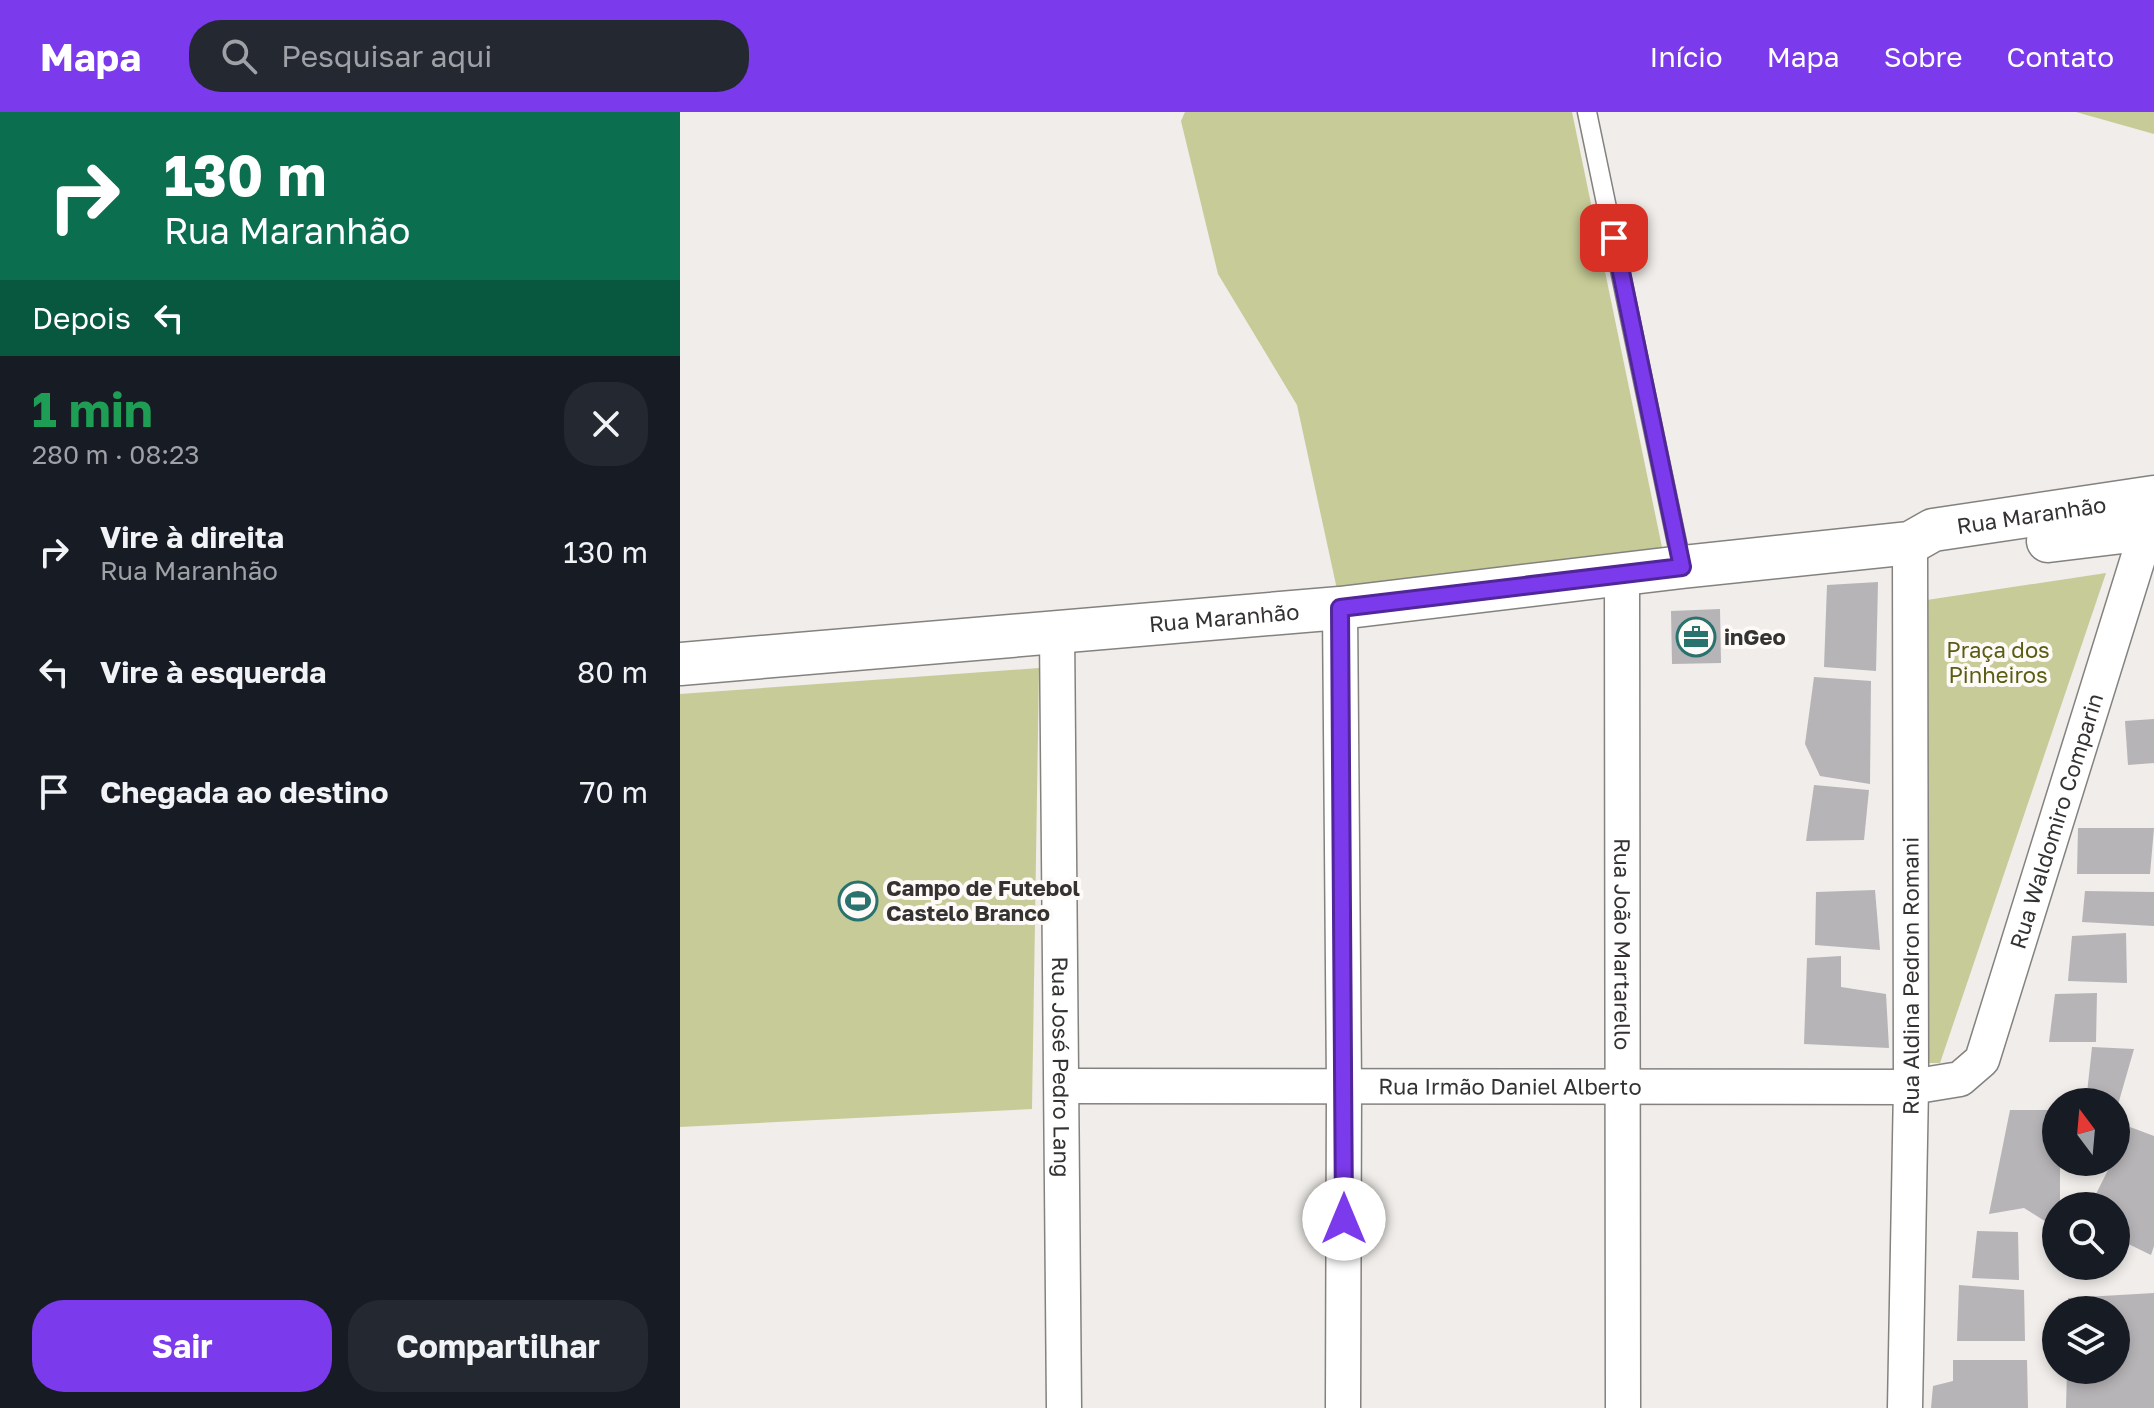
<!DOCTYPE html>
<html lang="pt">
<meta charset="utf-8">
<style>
body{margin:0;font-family:"Golos Text",sans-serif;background:#242831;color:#f1f3f6;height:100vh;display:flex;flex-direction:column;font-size:30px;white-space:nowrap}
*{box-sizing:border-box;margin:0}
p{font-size:26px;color:#9ea1a6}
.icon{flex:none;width:44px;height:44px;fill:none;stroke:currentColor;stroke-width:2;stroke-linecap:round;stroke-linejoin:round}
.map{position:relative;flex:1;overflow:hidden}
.side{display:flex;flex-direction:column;background:#171b24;width:680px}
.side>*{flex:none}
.guide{background:#0b6e4f;color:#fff;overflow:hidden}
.needle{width:52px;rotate:344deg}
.controls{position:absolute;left:1362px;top:976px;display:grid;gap:16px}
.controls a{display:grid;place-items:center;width:88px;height:88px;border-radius:50%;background:#171b24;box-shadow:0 4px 12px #0003;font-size:40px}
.pin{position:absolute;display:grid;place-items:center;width:68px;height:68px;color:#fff;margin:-34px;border-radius:16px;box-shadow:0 4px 12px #0006}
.me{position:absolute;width:88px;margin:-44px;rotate:0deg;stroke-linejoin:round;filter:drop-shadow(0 0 6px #0008)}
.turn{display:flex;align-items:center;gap:28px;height:168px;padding:0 32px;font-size:36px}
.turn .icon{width:104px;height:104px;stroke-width:2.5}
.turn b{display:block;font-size:56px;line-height:68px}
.then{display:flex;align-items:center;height:76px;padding:0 32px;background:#0003;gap:16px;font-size:30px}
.round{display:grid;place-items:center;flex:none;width:84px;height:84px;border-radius:32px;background:#242831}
.summary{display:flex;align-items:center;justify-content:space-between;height:136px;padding:0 32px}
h1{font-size:48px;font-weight:700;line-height:60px;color:#1e9e55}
.action{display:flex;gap:16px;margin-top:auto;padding:16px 32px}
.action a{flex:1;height:92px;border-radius:32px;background:#7c3aed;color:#fff;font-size:32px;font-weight:700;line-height:92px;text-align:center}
.action a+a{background:#242831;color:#f1f3f6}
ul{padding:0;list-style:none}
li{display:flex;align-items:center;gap:24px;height:120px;padding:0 32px}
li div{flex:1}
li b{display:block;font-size:30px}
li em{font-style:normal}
header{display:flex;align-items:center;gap:48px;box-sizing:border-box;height:112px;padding:0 40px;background:#7c3aed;color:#fff}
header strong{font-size:38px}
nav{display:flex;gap:44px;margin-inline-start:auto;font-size:28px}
.search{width:560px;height:72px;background:#242831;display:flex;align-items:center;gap:20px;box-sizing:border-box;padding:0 28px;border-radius:32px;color:#9ea1a6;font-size:30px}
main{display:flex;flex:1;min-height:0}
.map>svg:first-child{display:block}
.green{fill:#c6cb97}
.building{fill:#b6b4b7}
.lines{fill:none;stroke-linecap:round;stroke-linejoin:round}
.service-casing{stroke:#84827f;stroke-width:21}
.minor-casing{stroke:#84827f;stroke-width:37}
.tertiary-casing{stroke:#84827f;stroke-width:45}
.service{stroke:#fff;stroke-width:18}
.minor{stroke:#fff;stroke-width:34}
.tertiary{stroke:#fff;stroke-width:42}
.route-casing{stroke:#51269a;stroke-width:20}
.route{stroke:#7c3aed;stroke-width:14}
.labels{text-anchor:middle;stroke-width:8;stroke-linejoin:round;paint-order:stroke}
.street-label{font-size:22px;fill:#343332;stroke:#fdfaf7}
.poi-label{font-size:22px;font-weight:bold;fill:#343332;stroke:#fdfaf7;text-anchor:start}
.park-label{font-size:22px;fill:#595d13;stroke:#fdfaf7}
</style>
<header>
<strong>Mapa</strong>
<div class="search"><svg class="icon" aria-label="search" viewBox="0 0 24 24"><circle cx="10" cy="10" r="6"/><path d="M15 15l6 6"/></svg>Pesquisar aqui</div>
<nav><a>Início</a><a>Mapa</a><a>Sobre</a><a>Contato</a></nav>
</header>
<main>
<section class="side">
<div class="guide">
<div class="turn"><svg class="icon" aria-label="right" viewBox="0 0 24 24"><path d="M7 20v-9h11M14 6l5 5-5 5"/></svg><div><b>130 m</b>Rua Maranhão</div></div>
<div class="then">Depois<svg class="icon" aria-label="left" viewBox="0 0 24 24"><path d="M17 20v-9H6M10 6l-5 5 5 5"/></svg></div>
</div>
<div class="summary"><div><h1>1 min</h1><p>280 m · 08:23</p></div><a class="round"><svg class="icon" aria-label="close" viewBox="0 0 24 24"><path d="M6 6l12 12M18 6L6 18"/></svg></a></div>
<ul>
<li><svg class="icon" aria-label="right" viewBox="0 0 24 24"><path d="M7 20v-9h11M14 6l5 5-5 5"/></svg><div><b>Vire à direita</b><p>Rua Maranhão</p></div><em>130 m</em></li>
<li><svg class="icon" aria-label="left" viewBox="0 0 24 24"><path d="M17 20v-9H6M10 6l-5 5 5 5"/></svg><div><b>Vire à esquerda</b></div><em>80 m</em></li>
<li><svg class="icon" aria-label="arrive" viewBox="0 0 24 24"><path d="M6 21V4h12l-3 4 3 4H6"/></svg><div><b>Chegada ao destino</b></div><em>70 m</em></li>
</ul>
<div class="action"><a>Sair</a><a>Compartilhar</a></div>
</section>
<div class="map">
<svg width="1474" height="1296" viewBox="0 0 1474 1296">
<rect width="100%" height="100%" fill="#f0edea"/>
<g class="green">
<path d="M505 0H892L984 445 658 482 617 293 538 162 501 9Z"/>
<path d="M1396 0H1474V22Z"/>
<path d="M1426 461 1260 951H1236L1247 488Z"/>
<path d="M359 556 352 997 0 1015V582Z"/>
</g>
<g class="building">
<path d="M1198 470 1196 559 1144 555 1147 473Z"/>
<path d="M1040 497 1041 551 992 552 991 499Z"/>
<path d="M1134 565 1191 569 1190 672 1140 664 1125 632Z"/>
<path d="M1474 607V651L1448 653 1445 609Z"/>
<path d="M1134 673 1189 678 1184 728 1126 729Z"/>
<path d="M1398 716H1474L1470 762H1397Z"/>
<path d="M1195 778 1200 838 1135 833 1136 780Z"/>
<path d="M1405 779 1474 780V814L1402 810Z"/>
<path d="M1446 821 1447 871 1388 869 1392 824Z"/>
<path d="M1161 844V875L1206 882 1209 936 1124 932 1127 846Z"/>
<path d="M1417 881 1416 930H1369L1375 882Z"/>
<path d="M1412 935 1454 937 1437 996 1436 990H1406Z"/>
<path d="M1330 998H1376V1050H1380V1094H1376V1116L1344 1096 1309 1102Z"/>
<path d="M1450 1015 1474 1024V1134L1471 1143 1436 1126V1094H1410L1432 1050H1436V1043Z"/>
<path d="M1297 1119 1338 1120 1339 1168 1292 1166Z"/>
<path d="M1279 1173 1344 1178 1345 1229H1277Z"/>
<path d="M1474 1181V1296H1386L1387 1258H1436V1198H1388V1186Z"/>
<path d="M1273 1248H1347L1348 1296H1251L1253 1274 1273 1269Z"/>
</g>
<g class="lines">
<defs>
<path id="service" d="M907 0 1002 455"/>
<g id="minor">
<path id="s1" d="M942 462 943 1296"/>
<path d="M660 496 664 976 663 1296"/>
<path id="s2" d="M377 519 384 1296"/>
<path id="s3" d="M382 974 1231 975 1280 967 1302 948 1474 395"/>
<path id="s4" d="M1225 1296 1231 975 1230 431"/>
</g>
<g id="tertiary">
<path d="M1368 429 1474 416"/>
<path id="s5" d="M0 552 660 496 1002 455 1230 431 1253 418 1474 385"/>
</g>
</defs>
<use href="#service" class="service-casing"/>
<use href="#minor" class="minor-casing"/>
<use href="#tertiary" class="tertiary-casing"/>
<use href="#service" class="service"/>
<use href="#minor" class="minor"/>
<use href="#tertiary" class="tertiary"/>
</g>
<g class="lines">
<defs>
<path id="route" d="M664 1107 660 496 1002 455 934 126"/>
</defs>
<use href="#route" class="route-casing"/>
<use href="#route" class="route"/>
</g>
<defs>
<symbol id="office-ring" viewBox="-11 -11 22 22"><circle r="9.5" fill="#fdfaf7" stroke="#29726d" stroke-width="1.5"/><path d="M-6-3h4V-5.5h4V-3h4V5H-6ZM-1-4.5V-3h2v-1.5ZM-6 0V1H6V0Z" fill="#29726d"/></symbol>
<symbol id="stadium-ring" viewBox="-11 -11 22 22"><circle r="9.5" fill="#fdfaf7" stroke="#29726d" stroke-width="1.5"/><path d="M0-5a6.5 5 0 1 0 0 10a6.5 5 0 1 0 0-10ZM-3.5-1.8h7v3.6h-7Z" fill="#29726d"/></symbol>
</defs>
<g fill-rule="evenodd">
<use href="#office-ring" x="994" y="503" width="44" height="44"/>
<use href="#stadium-ring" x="156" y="767" width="44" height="44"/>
</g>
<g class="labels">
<g class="street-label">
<text dy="8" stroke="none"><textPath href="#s5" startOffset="1362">Rua Maranhão</textPath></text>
<text dy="8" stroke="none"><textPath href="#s5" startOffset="546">Rua Maranhão</textPath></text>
<text dy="8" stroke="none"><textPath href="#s3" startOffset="1178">Rua Waldomiro Comparin</textPath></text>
<text dy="8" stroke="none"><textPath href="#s1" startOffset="370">Rua João Martarello</textPath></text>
<text dy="8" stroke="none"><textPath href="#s4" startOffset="432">Rua Aldina Pedron Romani</textPath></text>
<text dy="8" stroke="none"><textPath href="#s2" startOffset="436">Rua José Pedro Lang</textPath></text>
<text dy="8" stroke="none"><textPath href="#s3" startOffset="448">Rua Irmão Daniel Alberto</textPath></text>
</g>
<g class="poi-label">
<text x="1044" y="533">inGeo</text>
<text x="206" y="784">Campo de Futebol<tspan x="206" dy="25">Castelo Branco</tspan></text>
</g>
<g class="park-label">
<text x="1318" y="546">Praça dos<tspan x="1318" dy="25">Pinheiros</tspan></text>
</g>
</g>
</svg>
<div class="controls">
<a><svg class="needle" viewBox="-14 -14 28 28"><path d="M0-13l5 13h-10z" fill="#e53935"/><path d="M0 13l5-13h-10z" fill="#9ea1a6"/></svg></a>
<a><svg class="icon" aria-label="search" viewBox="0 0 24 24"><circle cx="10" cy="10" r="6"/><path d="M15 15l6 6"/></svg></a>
<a><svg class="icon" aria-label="layers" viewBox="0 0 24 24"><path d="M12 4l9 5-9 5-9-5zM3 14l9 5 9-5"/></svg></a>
</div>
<div class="pin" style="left:934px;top:126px;background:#d93025"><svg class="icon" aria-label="arrive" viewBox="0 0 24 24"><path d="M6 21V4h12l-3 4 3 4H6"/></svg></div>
<svg class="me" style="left:664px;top:1107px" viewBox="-20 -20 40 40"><circle r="19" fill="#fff"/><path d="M0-13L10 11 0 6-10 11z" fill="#7c3aed"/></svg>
</div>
</main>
